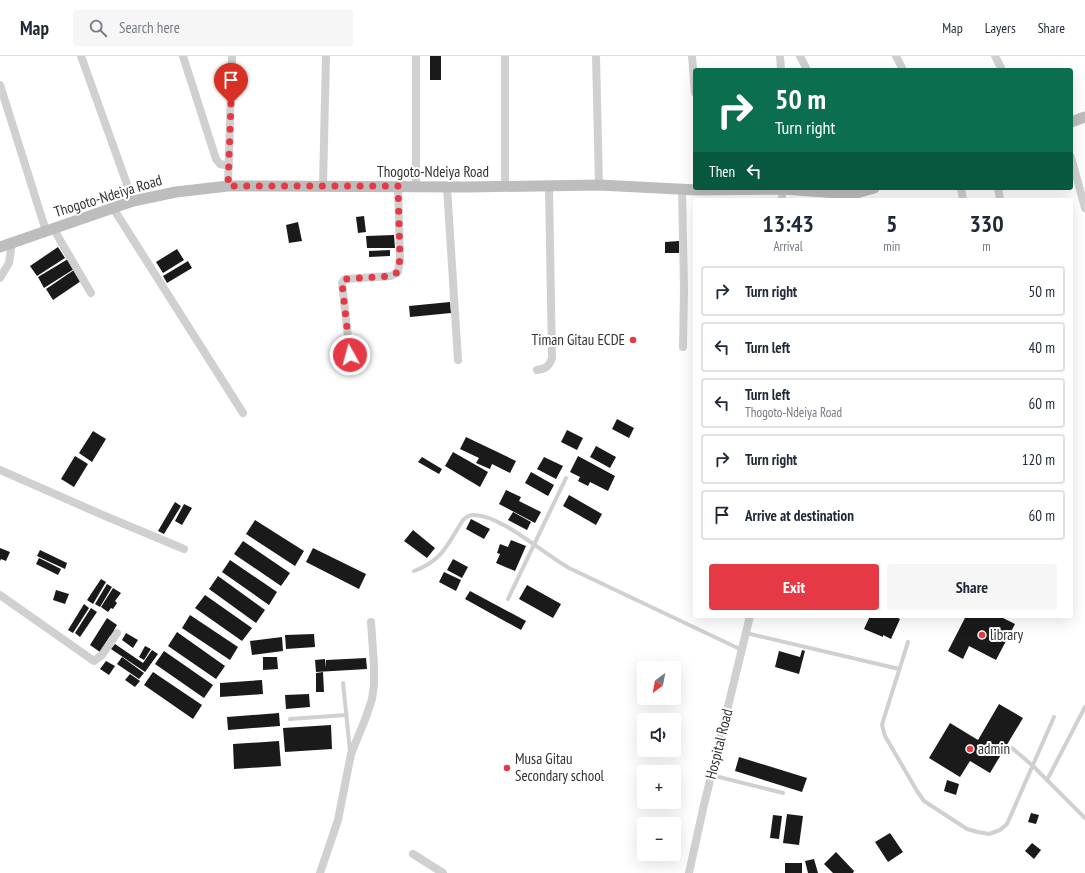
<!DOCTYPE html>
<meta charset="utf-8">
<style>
body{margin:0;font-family:"PT Sans Narrow",sans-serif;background:#f6f6f7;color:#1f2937;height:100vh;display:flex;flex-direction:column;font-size:15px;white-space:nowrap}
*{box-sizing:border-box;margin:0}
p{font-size:13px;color:#747a83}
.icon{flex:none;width:22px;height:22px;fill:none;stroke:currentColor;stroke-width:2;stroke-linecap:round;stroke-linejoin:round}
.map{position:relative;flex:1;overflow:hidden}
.details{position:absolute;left:693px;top:142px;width:380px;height:420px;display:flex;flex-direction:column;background:#fff;border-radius:4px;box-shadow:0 4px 16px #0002}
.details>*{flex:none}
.guide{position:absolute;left:693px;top:12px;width:380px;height:122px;border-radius:4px;box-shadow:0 4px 16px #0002;background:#0b6e4f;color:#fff;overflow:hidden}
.needle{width:26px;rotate:212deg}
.controls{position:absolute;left:637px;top:605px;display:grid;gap:8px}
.controls a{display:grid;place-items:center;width:44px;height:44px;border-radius:4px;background:#fff;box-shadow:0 4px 16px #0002;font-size:20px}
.pin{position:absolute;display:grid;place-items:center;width:34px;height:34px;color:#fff;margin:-41px -17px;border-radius:50% 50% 50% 0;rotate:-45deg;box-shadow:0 0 4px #0007}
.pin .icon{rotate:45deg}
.me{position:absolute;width:44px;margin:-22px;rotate:353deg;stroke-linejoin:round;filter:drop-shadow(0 0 3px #0008)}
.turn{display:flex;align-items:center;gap:14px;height:84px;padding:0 16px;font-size:18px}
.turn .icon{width:52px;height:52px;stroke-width:2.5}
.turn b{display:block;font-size:28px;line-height:34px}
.then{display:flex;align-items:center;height:38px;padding:0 16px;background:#0003;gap:8px;font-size:15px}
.eta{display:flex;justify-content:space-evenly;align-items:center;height:68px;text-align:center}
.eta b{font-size:24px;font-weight:700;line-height:28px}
.button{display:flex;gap:8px;margin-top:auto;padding:8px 16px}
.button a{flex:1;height:46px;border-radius:4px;background:#e63946;color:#fff;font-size:16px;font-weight:700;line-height:46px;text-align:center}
.button a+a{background:#f6f6f7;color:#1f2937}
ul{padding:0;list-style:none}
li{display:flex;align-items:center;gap:12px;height:50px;margin:0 8px 6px;padding:0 8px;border:2px solid #e0e1e3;border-radius:4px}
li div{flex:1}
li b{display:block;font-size:15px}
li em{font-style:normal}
header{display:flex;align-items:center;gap:24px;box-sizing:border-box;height:56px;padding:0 20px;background:#fff;border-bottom:1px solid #e0e1e3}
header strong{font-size:19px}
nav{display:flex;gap:22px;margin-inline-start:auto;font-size:14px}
.search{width:280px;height:36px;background:#f6f6f7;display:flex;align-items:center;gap:10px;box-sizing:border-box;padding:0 14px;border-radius:4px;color:#747a83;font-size:15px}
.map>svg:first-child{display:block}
.building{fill:#1a1a1a}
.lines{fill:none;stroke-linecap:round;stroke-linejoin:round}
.lane{stroke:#d0d0d0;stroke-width:4}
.street{stroke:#d0d0d0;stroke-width:8}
.secondary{stroke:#bdbdbd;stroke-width:11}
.route{stroke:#e63946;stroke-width:7;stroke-dasharray:0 12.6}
.poi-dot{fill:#e63946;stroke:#fff;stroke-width:1.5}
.labels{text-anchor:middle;stroke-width:4;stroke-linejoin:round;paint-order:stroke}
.street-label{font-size:15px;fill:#333;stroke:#fff}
.poi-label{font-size:15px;fill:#333;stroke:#fff;text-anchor:start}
</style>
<header>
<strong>Map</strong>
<div class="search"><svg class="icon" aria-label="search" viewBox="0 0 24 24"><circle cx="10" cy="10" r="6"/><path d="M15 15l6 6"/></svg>Search here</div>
<nav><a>Map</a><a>Layers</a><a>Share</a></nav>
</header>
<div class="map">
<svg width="1085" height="817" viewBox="0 0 1085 817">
<rect width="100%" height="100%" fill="#fff"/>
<g class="building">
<rect x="430" y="0" width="11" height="24"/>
<path d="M364 160 366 176 358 177 356 161Z"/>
<path d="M298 166 302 185 289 187 286 169Z"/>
<path d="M394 179 395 192H367L366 180Z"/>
<path d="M679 185V197H665V186Z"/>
<path d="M58 191 65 202 37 220 30 210Z"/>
<path d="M177 193 184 204 163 217 156 206Z"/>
<path d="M390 194V200L369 201V195Z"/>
<path d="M68 203 74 213 44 232 38 221Z"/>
<path d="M188 205 192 212 167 227 163 220Z"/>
<path d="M74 214 81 225 53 244 46 233Z"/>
<path d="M450 246 451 257 410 261 409 250Z"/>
<path d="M617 363 634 372 629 382 612 373Z"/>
<path d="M567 374 583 382 577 394 561 386Z"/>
<path d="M93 375 106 383 92 406 79 397Z"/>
<path d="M466 381 516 405 510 417 492 408 490 413 476 407 479 402 460 393Z"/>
<path d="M596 390 616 401 610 412 590 401Z"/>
<path d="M453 396 488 416 480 431 445 410Z"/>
<path d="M75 400 88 408 74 431 61 423Z"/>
<path d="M578 400 615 420 608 435 590 426 588 430 578 425 580 421 570 416Z"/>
<path d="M422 401 442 413 439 418 418 406Z"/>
<path d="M544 401 563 410 556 423 537 413Z"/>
<path d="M531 416 554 429 548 440 525 427Z"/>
<path d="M506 434 521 441 519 445 541 456 535 467 499 448Z"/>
<path d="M569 439 602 458 596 469 563 450Z"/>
<path d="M175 446 181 450 164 478 158 475Z"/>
<path d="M184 448 192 452 182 469 175 465Z"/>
<path d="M513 456 531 466 527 474 508 464Z"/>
<path d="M471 463 490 473 484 483 466 473Z"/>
<path d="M255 464 304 495 295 510 246 478Z"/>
<path d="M413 474 435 492 427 502 404 485Z"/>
<path d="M511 484 526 490 515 515 496 507 500 498 497 497 500 488 508 491Z"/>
<path d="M243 485 290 517 281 530 234 498Z"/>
<path d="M0 492 10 496 6 505 1 503 0 505Z"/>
<path d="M313 492 366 518 359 533 306 506Z"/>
<path d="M40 494 67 507 65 513 37 500Z"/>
<path d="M39 502 61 513 58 519 36 508Z"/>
<path d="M453 503 468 511 462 522 447 514Z"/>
<path d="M230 504 277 536 269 549 222 516Z"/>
<path d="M444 516 461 524 456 535 439 526Z"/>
<path d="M218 520 265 554 256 567 209 533Z"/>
<path d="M101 523 106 526 93 548 87 544Z"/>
<path d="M107 528 112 531 100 551 95 548Z"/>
<path d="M527 529 561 548 553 562 519 543Z"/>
<path d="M113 532 121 537 115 545 117 547 113 553 111 552 108 556 101 551Z"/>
<path d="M56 534 69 538 65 548 53 544Z"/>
<path d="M470 535 526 565 521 574 465 543Z"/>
<path d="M205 539 252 572 242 585 195 552Z"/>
<path d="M84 548 89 552 73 577 68 574Z"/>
<path d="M91 552 97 556 80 581 75 577Z"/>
<path d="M190 559 238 591 230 604 182 572Z"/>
<path d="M870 560H894L900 563 891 583 883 579V581L864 573Z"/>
<path d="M966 560H999L1015 568 996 604 969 590 963 603 948 595Z"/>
<path d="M107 562 117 569 114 574 116 575 112 581 110 580 100 596 90 589Z"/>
<path d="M177 576 225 610 216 623 168 590Z"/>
<path d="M126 577 138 584 133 592 122 584Z"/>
<path d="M314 578 315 591 286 593 285 579Z"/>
<path d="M282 581 283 595 252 599 250 585Z"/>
<path d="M115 588 143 607 152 594 158 598 145 616 111 593Z"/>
<path d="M145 590 151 593 144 604 139 601Z"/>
<path d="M802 594 805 595 799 618 775 611 779 595 800 601Z"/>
<path d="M164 595 213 629 204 642 155 608Z"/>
<path d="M122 601 144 617 139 623 117 608Z"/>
<path d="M263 601H277L278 613 263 614Z"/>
<path d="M366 602 367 613 316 616 315 604 325 603 326 612V604Z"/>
<path d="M106 605 115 610 109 619 100 613Z"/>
<path d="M153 616 202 649 193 663 144 629Z"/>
<path d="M323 616 324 636H316V617Z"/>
<path d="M130 618 140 625 135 631 125 624Z"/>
<path d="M262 624 263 638 220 641V627Z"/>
<path d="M309 638 310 651 286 653 285 639Z"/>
<path d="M999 648 1023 662 990 717 970 705 960 721 929 702 950 667 978 684Z"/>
<path d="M279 657 280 670 228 674 227 661Z"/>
<path d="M331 669 332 693 285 696 283 672Z"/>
<path d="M279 685 281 710 234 713 233 688Z"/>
<path d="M739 701 807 722 802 736 735 715Z"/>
<path d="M947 724 959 728 956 739 944 735Z"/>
<path d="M1031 757 1039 759 1036 768 1028 766Z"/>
<path d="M787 758 803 760 799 789 783 787Z"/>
<path d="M773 759 782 760 779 783 770 782Z"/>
<path d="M890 777 903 796 888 806 875 786Z"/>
<path d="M1032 787 1041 794 1034 803 1025 795Z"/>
<path d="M836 796 854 815 853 817H833L824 808Z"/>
<path d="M814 803 818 817H808L805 805Z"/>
<rect x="785" y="807" width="17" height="10"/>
</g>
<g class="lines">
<g class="lane">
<path d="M414 515C443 504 447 489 463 464 466 461 469 459 473 459 500 458 545 499 569 512L742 594"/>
<path d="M508 543 566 422"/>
<path d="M746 577 899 613"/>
<path d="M908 586 884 662 882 669 885 680 917 735 924 745 967 773 978 776 989 778 1000 774 1007 768 1054 661"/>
<path d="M343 627 350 695"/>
<path d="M290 663 346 659"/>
<path d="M1012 692 1033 710 1085 762"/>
<path d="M711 719 783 737"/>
<path d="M1047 724 1085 651"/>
</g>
<g class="street">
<path d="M81 0 133 145"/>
<path d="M183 0 216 103 220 108 229 110"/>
<path d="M596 0 599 129"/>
<path d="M692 0 695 37"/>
<path d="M780 0 781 14"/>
<path d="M800 0 807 14"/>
<path d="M896 0 903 14"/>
<path d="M995 0 1002 14"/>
<path d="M0 29 46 175"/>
<path d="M1071 101 1085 152"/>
<path d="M228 130 232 0"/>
<path d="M323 130 326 0"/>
<path d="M416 131V0"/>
<path d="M447 131 458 304"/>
<path d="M505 131V0"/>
<path d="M961 132 963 144"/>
<path d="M998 132 1000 144"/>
<path d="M682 133 684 233 683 291"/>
<path d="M782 144V132"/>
<path d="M113 152 243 357"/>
<path d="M53 172 91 237"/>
<path d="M0 222 9 207 12 187"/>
<path d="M350 299 342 227 345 223 391 220 398 216 400 202 398 131"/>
<path d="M537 314C545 313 549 311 552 302L549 131"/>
<path d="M0 414 105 460 184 493"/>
<path d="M0 539 94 605 102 599 117 577"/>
<path d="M413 798 443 817"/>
<path d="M320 817 338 764 351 698 366 661 372 643 374 629V609L371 566"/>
<path d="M689 817 703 753 750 560"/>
</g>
<g class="secondary">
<path d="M1071 66 1085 61"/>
<path d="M0 191 133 145 176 136 228 130 467 131 599 129 697 134 782 133 853 138 874 132"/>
</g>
</g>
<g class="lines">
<path class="route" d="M231 48 228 130H398L400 202 398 216 391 220 345 223 342 227 350 299"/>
</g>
<g class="poi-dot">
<circle cx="633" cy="284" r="4"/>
<circle cx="982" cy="579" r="4"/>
<circle cx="970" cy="693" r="4"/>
<circle cx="507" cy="712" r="4"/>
</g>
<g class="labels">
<g class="street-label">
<text x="433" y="121">Thogoto-Ndeiya Road</text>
<text transform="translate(108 140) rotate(-17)" y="5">Thogoto-Ndeiya Road</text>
<text transform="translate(719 688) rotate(-76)" y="5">Hospital Road</text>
</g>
<g class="poi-label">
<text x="625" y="289" text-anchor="end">Timan Gitau ECDE</text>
<text x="990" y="584">library</text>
<text x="978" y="698">admin</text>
<text x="515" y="708">Musa Gitau<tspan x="515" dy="17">Secondary school</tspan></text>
</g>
</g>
</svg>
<div class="controls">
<a><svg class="needle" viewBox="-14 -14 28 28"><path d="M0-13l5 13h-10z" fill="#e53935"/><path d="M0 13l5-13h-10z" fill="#747a83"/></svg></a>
<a><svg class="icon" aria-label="sound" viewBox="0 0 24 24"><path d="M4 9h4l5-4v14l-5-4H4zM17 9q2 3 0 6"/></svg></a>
<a>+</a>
<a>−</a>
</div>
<div class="pin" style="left:231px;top:48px;background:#d93025"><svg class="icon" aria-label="arrive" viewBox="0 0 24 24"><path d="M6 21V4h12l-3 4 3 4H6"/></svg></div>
<svg class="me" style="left:350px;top:299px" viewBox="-20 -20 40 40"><circle r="17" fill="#e63946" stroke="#fff" stroke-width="3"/><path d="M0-11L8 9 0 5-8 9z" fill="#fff"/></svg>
<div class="guide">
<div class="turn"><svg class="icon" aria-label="right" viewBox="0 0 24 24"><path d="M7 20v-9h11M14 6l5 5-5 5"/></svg><div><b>50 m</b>Turn right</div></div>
<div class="then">Then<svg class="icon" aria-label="left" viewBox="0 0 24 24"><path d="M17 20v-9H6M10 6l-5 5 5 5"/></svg></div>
</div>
<section class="details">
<div class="eta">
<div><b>13:43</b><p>Arrival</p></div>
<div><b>5</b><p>min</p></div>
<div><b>330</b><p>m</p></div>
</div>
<ul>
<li><svg class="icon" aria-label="right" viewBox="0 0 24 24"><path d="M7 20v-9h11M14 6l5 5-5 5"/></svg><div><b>Turn right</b></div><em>50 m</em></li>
<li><svg class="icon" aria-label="left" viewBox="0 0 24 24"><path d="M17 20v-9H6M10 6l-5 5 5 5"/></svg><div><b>Turn left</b></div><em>40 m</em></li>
<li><svg class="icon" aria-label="left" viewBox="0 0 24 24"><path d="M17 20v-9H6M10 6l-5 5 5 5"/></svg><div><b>Turn left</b><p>Thogoto-Ndeiya Road</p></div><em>60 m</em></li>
<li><svg class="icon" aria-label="right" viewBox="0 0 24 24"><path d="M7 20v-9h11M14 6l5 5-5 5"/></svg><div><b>Turn right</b></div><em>120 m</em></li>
<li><svg class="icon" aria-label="arrive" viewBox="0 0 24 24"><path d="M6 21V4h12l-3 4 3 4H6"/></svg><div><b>Arrive at destination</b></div><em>60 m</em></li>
</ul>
<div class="button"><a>Exit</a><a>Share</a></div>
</section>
</div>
